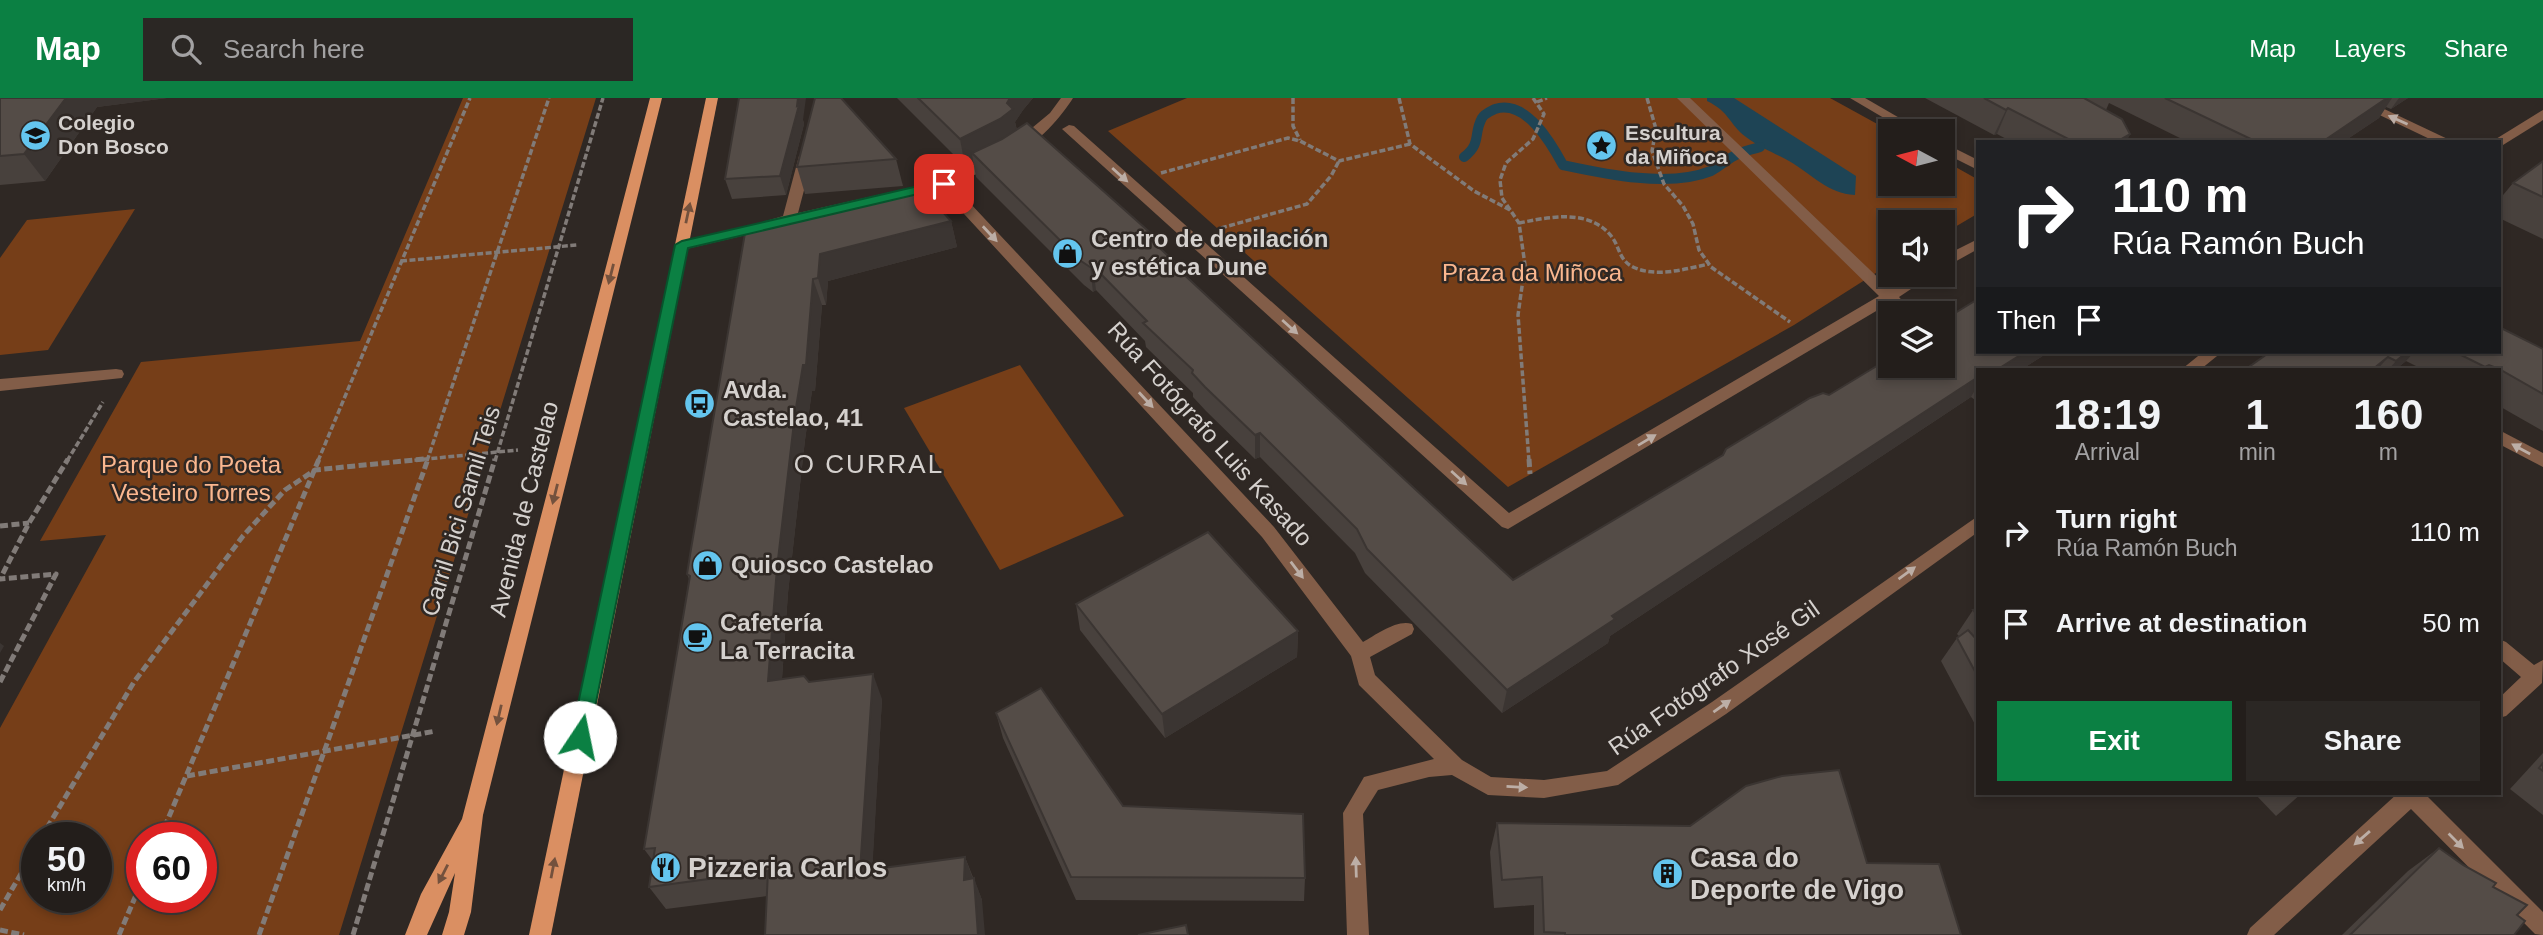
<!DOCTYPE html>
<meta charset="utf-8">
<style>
body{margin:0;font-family:Helvetica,sans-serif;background:#2b2724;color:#f1f3f6;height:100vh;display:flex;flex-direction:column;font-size:26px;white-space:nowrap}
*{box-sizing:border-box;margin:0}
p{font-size:23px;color:#a3a2a3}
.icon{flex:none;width:38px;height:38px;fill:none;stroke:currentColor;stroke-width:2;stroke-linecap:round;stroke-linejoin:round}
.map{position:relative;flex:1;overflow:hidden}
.panel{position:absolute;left:1976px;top:270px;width:525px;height:427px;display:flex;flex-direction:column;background:#231e1b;border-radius:0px;box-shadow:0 4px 10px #0003,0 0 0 2px #403c3a}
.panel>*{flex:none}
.guide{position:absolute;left:1976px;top:42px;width:525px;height:214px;border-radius:0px;box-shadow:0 4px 10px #0003,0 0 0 2px #403c3a;background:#202124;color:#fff;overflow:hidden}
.needle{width:46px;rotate:277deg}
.fabs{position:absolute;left:1878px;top:21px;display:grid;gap:14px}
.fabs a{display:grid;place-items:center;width:77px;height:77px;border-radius:0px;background:#231e1b;box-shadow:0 4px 10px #0003,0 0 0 2px #403c3a;font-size:35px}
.speed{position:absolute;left:21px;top:724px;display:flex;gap:14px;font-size:35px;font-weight:700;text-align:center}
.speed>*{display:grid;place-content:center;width:91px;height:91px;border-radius:50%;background:#231e1b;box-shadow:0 4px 10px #0003,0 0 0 2px #403c3a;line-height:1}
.speed small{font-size:18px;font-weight:400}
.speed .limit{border:10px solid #d22;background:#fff;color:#111}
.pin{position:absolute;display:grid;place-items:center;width:60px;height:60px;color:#fff;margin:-30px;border-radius:14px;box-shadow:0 4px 10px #0006}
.me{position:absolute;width:77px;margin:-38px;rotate:11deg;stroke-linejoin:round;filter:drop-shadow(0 0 5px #0008)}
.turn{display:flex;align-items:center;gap:24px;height:147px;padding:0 21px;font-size:32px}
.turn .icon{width:91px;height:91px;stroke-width:2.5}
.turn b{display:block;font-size:49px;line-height:60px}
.then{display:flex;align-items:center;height:66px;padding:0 21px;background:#0003;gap:14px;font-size:26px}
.eta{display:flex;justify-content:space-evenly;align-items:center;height:119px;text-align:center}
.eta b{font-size:42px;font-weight:800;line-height:49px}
.cta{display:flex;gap:14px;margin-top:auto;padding:14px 21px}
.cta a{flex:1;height:80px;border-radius:0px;background:#0b8043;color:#fff;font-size:28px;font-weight:800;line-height:80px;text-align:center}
.cta a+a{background:#2b2724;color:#f1f3f6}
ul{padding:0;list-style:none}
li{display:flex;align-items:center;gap:21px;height:91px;padding:0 21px}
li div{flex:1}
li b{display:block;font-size:26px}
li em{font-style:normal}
header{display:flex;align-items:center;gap:42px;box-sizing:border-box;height:98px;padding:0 35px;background:#0b8043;color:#fff}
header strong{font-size:33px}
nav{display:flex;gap:38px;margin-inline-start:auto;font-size:24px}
.search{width:490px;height:63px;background:#2b2724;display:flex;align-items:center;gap:18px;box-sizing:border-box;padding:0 24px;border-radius:0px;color:#a3a2a3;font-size:26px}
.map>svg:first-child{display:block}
.green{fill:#763e18;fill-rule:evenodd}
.water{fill:#1e4455}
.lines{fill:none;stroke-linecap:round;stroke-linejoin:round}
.stream{stroke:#1e4455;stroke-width:10}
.path-far1{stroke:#817b78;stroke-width:3.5;stroke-dasharray:6 2.5;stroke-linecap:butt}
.path{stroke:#817b78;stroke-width:5;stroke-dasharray:8 3.5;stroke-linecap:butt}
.minor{fill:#825d48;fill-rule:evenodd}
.major{fill:#da8f62;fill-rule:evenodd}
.wall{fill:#48413d}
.shaded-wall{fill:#3b3532}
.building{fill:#544c47;stroke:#3b3532;stroke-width:2}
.oneway{fill:#bcaea6}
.oneway2{fill:#73513d}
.route{fill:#0b8043;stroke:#07532c;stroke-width:2}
.labels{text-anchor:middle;stroke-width:5;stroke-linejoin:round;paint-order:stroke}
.far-poi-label{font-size:21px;font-weight:bold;fill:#d5d1ce;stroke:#2f2824;text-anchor:start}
.poi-label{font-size:24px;font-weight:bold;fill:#d5d1ce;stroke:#2f2824;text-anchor:start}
.park-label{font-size:24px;fill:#fbb78f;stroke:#2f2824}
.street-label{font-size:24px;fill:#d5d1ce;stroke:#2f2824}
.neighbourhood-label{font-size:26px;letter-spacing:2px;fill:#d5d1ce;stroke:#2f2824}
.near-poi-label{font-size:28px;font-weight:bold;fill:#d5d1ce;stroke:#2f2824;text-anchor:start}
</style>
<header>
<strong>Map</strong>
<div class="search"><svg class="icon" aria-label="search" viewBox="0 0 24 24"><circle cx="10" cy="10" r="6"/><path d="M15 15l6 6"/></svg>Search here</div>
<nav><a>Map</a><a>Layers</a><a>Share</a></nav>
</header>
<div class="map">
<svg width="2543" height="837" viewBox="0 0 2543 837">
<rect width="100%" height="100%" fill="#2f2824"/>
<g class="green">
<path d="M463 0H596L339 837H0V630L106 437 40 443 141 264 360 243ZM96 740V800H37V740ZM201 740V800H142V740Z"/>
<path d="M1187 0H1830L1890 33V86H1942L1943 62 1977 81V116L1943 136 1942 124H1890V166L1794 227 1508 389 1108 33Z"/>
<path d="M135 111 48 252 0 257V160L27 122Z"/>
<path d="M1020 267 1124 418 1000 472 904 310Z"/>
</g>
<path class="water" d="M1707 0H1734L1856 78 1855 97C1828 96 1812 76 1789 63 1775 55 1760 50 1746 39 1728 25 1730 14 1707 3Z"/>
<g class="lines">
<path class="stream" d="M1464 59C1482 45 1473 36 1482 20 1484 16 1491 13 1495 11 1526 1 1551 45 1563 67 1605 76 1669 90 1711 73 1719 69 1726 62 1734 58 1742 53 1751 52 1760 49"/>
<g class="path-far1">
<path d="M1293 0V28L1300 42"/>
<path d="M1399 0 1410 46 1474 93 1510 112"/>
<path d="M1647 0 1656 31 1652 53 1664 86 1683 108 1693 126 1699 152 1711 169 1790 224"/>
<path d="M1537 4 1547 0"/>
<path d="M1161 75 1288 40 1300 43 1339 63 1410 46"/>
<path d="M1519 125C1549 119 1590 110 1612 139 1620 150 1619 162 1633 169 1656 180 1685 171 1709 166"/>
<path d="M1221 130 1307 106 1331 78 1339 63"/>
<path d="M401 163 577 147"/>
<path d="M67 363 103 304"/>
<path d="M318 363 470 0"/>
<path d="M406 363 518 352"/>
<path d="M427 363 549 0"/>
<path d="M495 363 603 0"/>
<path d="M1529 363 1518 217 1525 167 1519 125 1502 100 1500 82 1506 65 1533 41 1544 16 1533 0"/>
</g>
<g class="path">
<path d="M1529 361 1530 376"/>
<path d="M0 428 29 425"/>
<path d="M0 584 56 476 0 481 29 425 68 361"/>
<path d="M187 678 436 633"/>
<path d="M41 740 134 584 243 438 285 392 315 372 424 361"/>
<path d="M160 740 319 361"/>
<path d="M0 812 37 748"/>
<path d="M0 832 24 837"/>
<path d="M119 837 142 783"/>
<path d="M259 837 428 361"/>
<path d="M353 837 495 361"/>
</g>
<g class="minor">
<path d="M1061 0H1073C1064 15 1033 54 1014 51V45L1050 15Z"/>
<path d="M1677 0H1690L1890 191 1914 177H1932L1899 199 1913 215H1897L1888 206 1508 431 1502 429 1062 31 1069 27 1074 28 1509 415 1879 198Z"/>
<path d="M1850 0H1865L1922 33H1906Z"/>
<path d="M2344 0H2361L2454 44H2436Z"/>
<path d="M2543 12V22L2503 47 2491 44Z"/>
<path d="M1942 44 1978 62V72L1942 54Z"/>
<path d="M806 54 813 58 798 115 940 83 990 59H1000V65L953 87 1274 429 1363 544C1376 537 1397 521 1412 526L1414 531 1412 536 1370 559 1375 577 1462 662 1491 679 1544 682 1607 673 1712 604 1978 418V434L1726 616 1618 687 1544 700 1488 697 1452 677 1429 679 1378 692 1363 716 1369 837H1347L1343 715 1364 679 1434 661 1359 587 1351 558 1262 439 941 91 682 152 677 150 675 147 677 144 736 132 783 118 799 58Z"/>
<path d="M1978 141V151L1942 171V159Z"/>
<path d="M2203 254H2222L2201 271H2182Z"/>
<path d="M116 271 122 272 124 276 122 280 0 293V281Z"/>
<path d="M2499 332 2543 355V369L2499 346Z"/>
<path d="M2499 541 2506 544 2534 567 2543 562 2542 585 2506 618 2499 620V600L2521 579 2499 560Z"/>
<path d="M2398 695H2424L2543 814V837L2535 836 2411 711 2274 837H2247L2250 830Z"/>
</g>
<g class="major">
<path d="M650 0H662L483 717 471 814 464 837H442L449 814 455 775 427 837H405L421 796 462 721Z"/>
<path d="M706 0H718L551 837H529Z"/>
</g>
</g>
<g class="wall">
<path d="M0 0H167L97 9 45 83 0 87Z"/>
<path d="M897 0H1033L1023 12 1015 24 1017 32 1155 139V146L1180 169 1181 173 1513 482 1829 297 1978 254H2049L2022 271H1978V300L1975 302 1971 299 1610 538 1608 545 1502 615 1365 475 1355 455 1260 359 1255 361 1206 313 1193 299V295L1146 249 1145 243 1096 192 1093 194 1084 187 976 79 973 63 965 68Z"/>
<path d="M1925 0H2408L2391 11 2386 9 2379 20 2343 44H2188L2109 5 2106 12 2130 36 2126 44H2012L1997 36 1994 37Z"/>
<path d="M803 22 804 26 786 97 732 101 725 81Z"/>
<path d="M896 61 903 88 805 96 797 69Z"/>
<path d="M2543 63V141L2499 120V102L2513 85Z"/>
<path d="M951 123 957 149 828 183 826 207H822L815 293H812L805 342 788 495 782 581 809 584 882 601 872 771 965 759 982 802 767 798 666 811 649 789 653 763 644 751 689 481 687 476 745 135Z"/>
<path d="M2543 251V333L2499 308V271H2422L2406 263 2396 271H2246L2270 254H2499Z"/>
<path d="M1076 506 1298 533 1297 559 1165 640 1080 532Z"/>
<path d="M1978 511V632L1941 563 1957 540 1959 538 1957 536 1973 512Z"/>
<path d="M996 615 1123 708 1305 780 1304 803 1076 802 1003 640Z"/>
<path d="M2543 655V717L2510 691Z"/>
<path d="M2254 695H2302L2276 718Z"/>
<path d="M1497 725 1961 837H1534V807L1494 810 1490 754Z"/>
<path d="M2439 750 2493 789 2517 817 2514 837H2342L2408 773Z"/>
</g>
<g class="shaded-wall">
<path d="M66 0H167L97 9 45 83 24 56Z"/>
<path d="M798 0H806L803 22 804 26 786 97 780 78Z"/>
<path d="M1010 0H1033L1023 12 1015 24 1018 38 972 55 973 63 965 68 960 41 1007 5Z"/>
<path d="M2387 0H2392L2379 20 2343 44H2322Z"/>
<path d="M2399 0H2408L2391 11Z"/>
<path d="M2008 10 1997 36 1994 37 2006 12Z"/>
<path d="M2130 36 2126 44H2116Z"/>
<path d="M951 123 957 149 828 183 826 207 818 180 820 156Z"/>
<path d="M1093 168 1096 192 1093 194 1090 169Z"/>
<path d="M813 181 822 207 815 293H812L805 342 788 495 780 608 768 583 777 470 795 316Z"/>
<path d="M2025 254H2049L2022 271H1998Z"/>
<path d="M2407 254H2414L2406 263 2396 271H2389L2396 263Z"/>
<path d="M2388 259 2378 271H2373Z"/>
<path d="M1978 279V287L1971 299 1610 538 1608 545 1502 615 1507 592 1612 518Z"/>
<path d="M1260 335V359L1255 361V337Z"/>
<path d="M1298 533 1297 559 1165 640 1162 616Z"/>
<path d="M0 545 4 548 0 555Z"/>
<path d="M873 576 882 601 871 795 860 773Z"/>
<path d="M965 759 973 781 964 782Z"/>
<path d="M974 780 982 802 985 837H978Z"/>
</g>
<g class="building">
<path d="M0 0H66L24 56 0 58Z"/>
<path d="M739 0H798L797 8 799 7 780 78 725 81Z"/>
<path d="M815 0H841L896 61 797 69Z"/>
<path d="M918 0H1010L1007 5 1013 11 1000 21 960 41Z"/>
<path d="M1984 0H2084L2122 21 2130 36 2116 44H2074L2008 10 2006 12Z"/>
<path d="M2165 0H2387L2322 44H2257Z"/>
<path d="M1027 25 1155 139 1150 141 1180 169 1179 172 1513 482 1723 357 1726 351 1810 300 1823 295 1829 297 1890 260V268H1942V223L1978 201V254H2025L1998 271H1978V279L1612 518 1615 521 1507 592 1367 451 1357 431 1260 335 1255 337 1205 289 1192 275 1193 272 1143 225 1147 223 1093 168 1090 169 1081 163 972 55 1002 41Z"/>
<path d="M2543 63V99L2513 85Z"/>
<path d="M922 91 951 123 820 156 818 180 813 181 806 267H803L795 316 777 470 768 583 804 578 809 584 873 576 860 773 965 759 964 782 974 780 978 837H765L768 773 649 789 655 750 644 751 690 478 687 476 691 451 745 135Z"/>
<path d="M2499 229 2543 251V296L2499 271 2489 267 2485 269 2455 254H2499Z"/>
<path d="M2270 254H2407L2396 263 2388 259 2373 271H2246Z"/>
<path d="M1208 434 1298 533 1162 616 1076 506Z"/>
<path d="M1978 511V518L1973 512Z"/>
<path d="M1968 532 1978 543V579L1957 540Z"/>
<path d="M1041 590 1123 708 1303 716 1305 780 1071 779 996 615Z"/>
<path d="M2543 665V673L2539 670Z"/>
<path d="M1839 672 1867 765 1939 766 1961 837H1565V835L1544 834 1542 779 1502 782 1497 725 1690 728 1746 688 1782 678Z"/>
<path d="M2439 750 2463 767 2496 785 2493 789 2527 807 2517 817 2525 823 2514 837H2350Z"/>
<path d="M1186 827 1188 837H1138Z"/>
</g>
<defs><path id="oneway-solid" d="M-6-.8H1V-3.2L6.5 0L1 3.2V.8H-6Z" transform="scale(1.75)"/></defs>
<g class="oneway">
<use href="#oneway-solid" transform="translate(2398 22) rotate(-156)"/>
<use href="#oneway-solid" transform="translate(1120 77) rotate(42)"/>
<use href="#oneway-solid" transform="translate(990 136) rotate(47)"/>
<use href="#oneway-solid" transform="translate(1290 229) rotate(42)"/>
<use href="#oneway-solid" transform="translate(1146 302) rotate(47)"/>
<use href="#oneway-solid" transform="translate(1647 342) rotate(-31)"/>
<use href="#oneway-solid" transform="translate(2521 351) rotate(-151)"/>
<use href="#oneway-solid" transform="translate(1459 380) rotate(42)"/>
<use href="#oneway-solid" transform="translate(1297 472) rotate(53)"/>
<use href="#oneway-solid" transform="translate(1907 475) rotate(-36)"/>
<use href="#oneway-solid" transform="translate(1722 608) rotate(-35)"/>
<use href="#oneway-solid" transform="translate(1517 689) rotate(3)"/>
<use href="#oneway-solid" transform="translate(2362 740) rotate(139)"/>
<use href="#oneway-solid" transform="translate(2456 743) rotate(45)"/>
<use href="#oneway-solid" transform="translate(1356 769) rotate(-92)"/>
</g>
<g class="oneway2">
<use href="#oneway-solid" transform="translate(688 115) rotate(-78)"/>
<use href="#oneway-solid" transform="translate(611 176) rotate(104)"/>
<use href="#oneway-solid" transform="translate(555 396) rotate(104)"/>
<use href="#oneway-solid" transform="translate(499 617) rotate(103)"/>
<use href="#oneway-solid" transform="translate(553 770) rotate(-79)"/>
<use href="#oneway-solid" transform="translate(443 776) rotate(117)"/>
</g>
<path class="route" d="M944 82 948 83V89L688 150 589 639 586 644 580 647 573 644 571 639 675 147 682 143Z"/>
<defs>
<symbol id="school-disc" viewBox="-11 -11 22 22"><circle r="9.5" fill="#64c5ee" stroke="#2f2824"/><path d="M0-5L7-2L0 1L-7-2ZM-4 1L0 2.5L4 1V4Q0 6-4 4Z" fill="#111"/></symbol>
<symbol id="sight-disc" viewBox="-11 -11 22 22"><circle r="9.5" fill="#64c5ee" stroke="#2f2824"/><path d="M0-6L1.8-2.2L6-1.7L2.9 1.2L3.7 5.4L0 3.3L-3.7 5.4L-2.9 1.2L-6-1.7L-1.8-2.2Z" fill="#111"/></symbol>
<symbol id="shop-disc" viewBox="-11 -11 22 22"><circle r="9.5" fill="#64c5ee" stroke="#2f2824"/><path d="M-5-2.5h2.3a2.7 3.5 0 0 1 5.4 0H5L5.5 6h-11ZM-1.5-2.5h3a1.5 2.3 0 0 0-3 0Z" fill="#111"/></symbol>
<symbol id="bus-disc" viewBox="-11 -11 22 22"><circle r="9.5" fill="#64c5ee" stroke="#2f2824"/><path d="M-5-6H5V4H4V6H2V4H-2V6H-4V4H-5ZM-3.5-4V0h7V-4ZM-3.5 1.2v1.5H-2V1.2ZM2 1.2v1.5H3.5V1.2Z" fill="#111"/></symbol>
<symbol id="cafe-disc" viewBox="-11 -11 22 22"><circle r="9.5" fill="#64c5ee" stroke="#2f2824"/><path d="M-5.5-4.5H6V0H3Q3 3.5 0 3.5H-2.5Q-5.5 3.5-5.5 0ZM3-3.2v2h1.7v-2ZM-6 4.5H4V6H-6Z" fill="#111"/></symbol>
<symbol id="restaurant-disc" viewBox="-11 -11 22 22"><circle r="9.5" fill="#64c5ee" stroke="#2f2824"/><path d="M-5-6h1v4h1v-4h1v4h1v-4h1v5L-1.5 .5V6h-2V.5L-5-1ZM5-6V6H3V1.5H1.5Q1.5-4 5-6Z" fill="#111"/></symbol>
<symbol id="building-disc" viewBox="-11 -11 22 22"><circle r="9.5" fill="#64c5ee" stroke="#2f2824"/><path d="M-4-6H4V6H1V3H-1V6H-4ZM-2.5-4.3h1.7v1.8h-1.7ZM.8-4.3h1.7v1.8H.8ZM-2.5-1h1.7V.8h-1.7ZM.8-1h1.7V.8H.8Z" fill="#111"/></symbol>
</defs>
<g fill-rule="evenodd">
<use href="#school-disc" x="18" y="20" width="35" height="35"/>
<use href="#sight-disc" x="1584" y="30" width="35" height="35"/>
<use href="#shop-disc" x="1050" y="138" width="35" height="35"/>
<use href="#bus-disc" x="682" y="288" width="35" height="35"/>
<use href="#shop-disc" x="690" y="450" width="35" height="35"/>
<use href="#cafe-disc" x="680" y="522" width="35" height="35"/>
<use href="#restaurant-disc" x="648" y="752" width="35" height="35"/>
<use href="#building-disc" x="1650" y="758" width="35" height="35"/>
</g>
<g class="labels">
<g class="far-poi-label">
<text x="58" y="32">Colegio<tspan x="58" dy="24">Don Bosco</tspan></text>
<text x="1625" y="42">Escultura<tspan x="1625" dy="24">da Miñoca</tspan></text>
</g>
<g class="poi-label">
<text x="1091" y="149">Centro de depilación<tspan x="1091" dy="28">y estética Dune</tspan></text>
<text x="723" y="300">Avda.<tspan x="723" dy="28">Castelao, 41</tspan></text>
<text x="731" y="475">Quiosco Castelao</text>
<text x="720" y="533">Cafetería<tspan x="720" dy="28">La Terracita</tspan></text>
</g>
<g class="park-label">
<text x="1532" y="183">Praza da Miñoca</text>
<text x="191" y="375">Parque do Poeta<tspan x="191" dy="28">Vesteiro Torres</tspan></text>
</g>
<g class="street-label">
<text transform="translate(1210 336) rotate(48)" y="8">Rúa Fotógrafo Luis Kasado</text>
<text transform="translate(524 411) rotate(-76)" y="8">Avenida de Castelao</text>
<text transform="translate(461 413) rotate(-73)" y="8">Carril Bici Samil Teis</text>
<text transform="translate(1714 580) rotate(-35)" y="8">Rúa Fotógrafo Xosé Gil</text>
</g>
<g class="neighbourhood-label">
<text x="869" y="375">O CURRAL</text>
</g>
<g class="near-poi-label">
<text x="1690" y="769">Casa do<tspan x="1690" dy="32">Deporte de Vigo</tspan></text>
<text x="688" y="779">Pizzeria Carlos</text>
</g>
</g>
</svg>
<div class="fabs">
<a><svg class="needle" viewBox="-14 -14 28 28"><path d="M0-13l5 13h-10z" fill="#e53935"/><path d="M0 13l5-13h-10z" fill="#a3a2a3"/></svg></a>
<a><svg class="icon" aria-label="sound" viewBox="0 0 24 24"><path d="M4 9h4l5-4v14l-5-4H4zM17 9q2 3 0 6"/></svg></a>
<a><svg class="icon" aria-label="layers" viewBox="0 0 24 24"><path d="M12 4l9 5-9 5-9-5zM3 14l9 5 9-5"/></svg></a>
</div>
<div class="speed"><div>50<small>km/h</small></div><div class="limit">60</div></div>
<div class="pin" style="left:944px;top:86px;background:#d93025"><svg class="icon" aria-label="arrive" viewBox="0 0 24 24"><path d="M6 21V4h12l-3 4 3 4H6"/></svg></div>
<svg class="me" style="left:580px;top:639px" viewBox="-20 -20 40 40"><circle r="19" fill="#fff"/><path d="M0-13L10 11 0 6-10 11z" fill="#0b8043"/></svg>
<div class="guide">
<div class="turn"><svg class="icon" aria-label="right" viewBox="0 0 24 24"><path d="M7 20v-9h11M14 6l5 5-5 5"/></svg><div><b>110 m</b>Rúa Ramón Buch</div></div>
<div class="then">Then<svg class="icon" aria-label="arrive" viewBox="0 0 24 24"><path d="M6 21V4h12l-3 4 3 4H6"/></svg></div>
</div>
<section class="panel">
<div class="eta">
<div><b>18:19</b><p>Arrival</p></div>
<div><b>1</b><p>min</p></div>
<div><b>160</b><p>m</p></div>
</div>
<ul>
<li><svg class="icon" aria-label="right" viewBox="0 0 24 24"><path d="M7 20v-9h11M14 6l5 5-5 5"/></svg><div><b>Turn right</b><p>Rúa Ramón Buch</p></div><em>110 m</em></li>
<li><svg class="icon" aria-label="arrive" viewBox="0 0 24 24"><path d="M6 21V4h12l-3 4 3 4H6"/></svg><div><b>Arrive at destination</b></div><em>50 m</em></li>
</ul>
<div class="cta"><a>Exit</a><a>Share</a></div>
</section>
</div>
